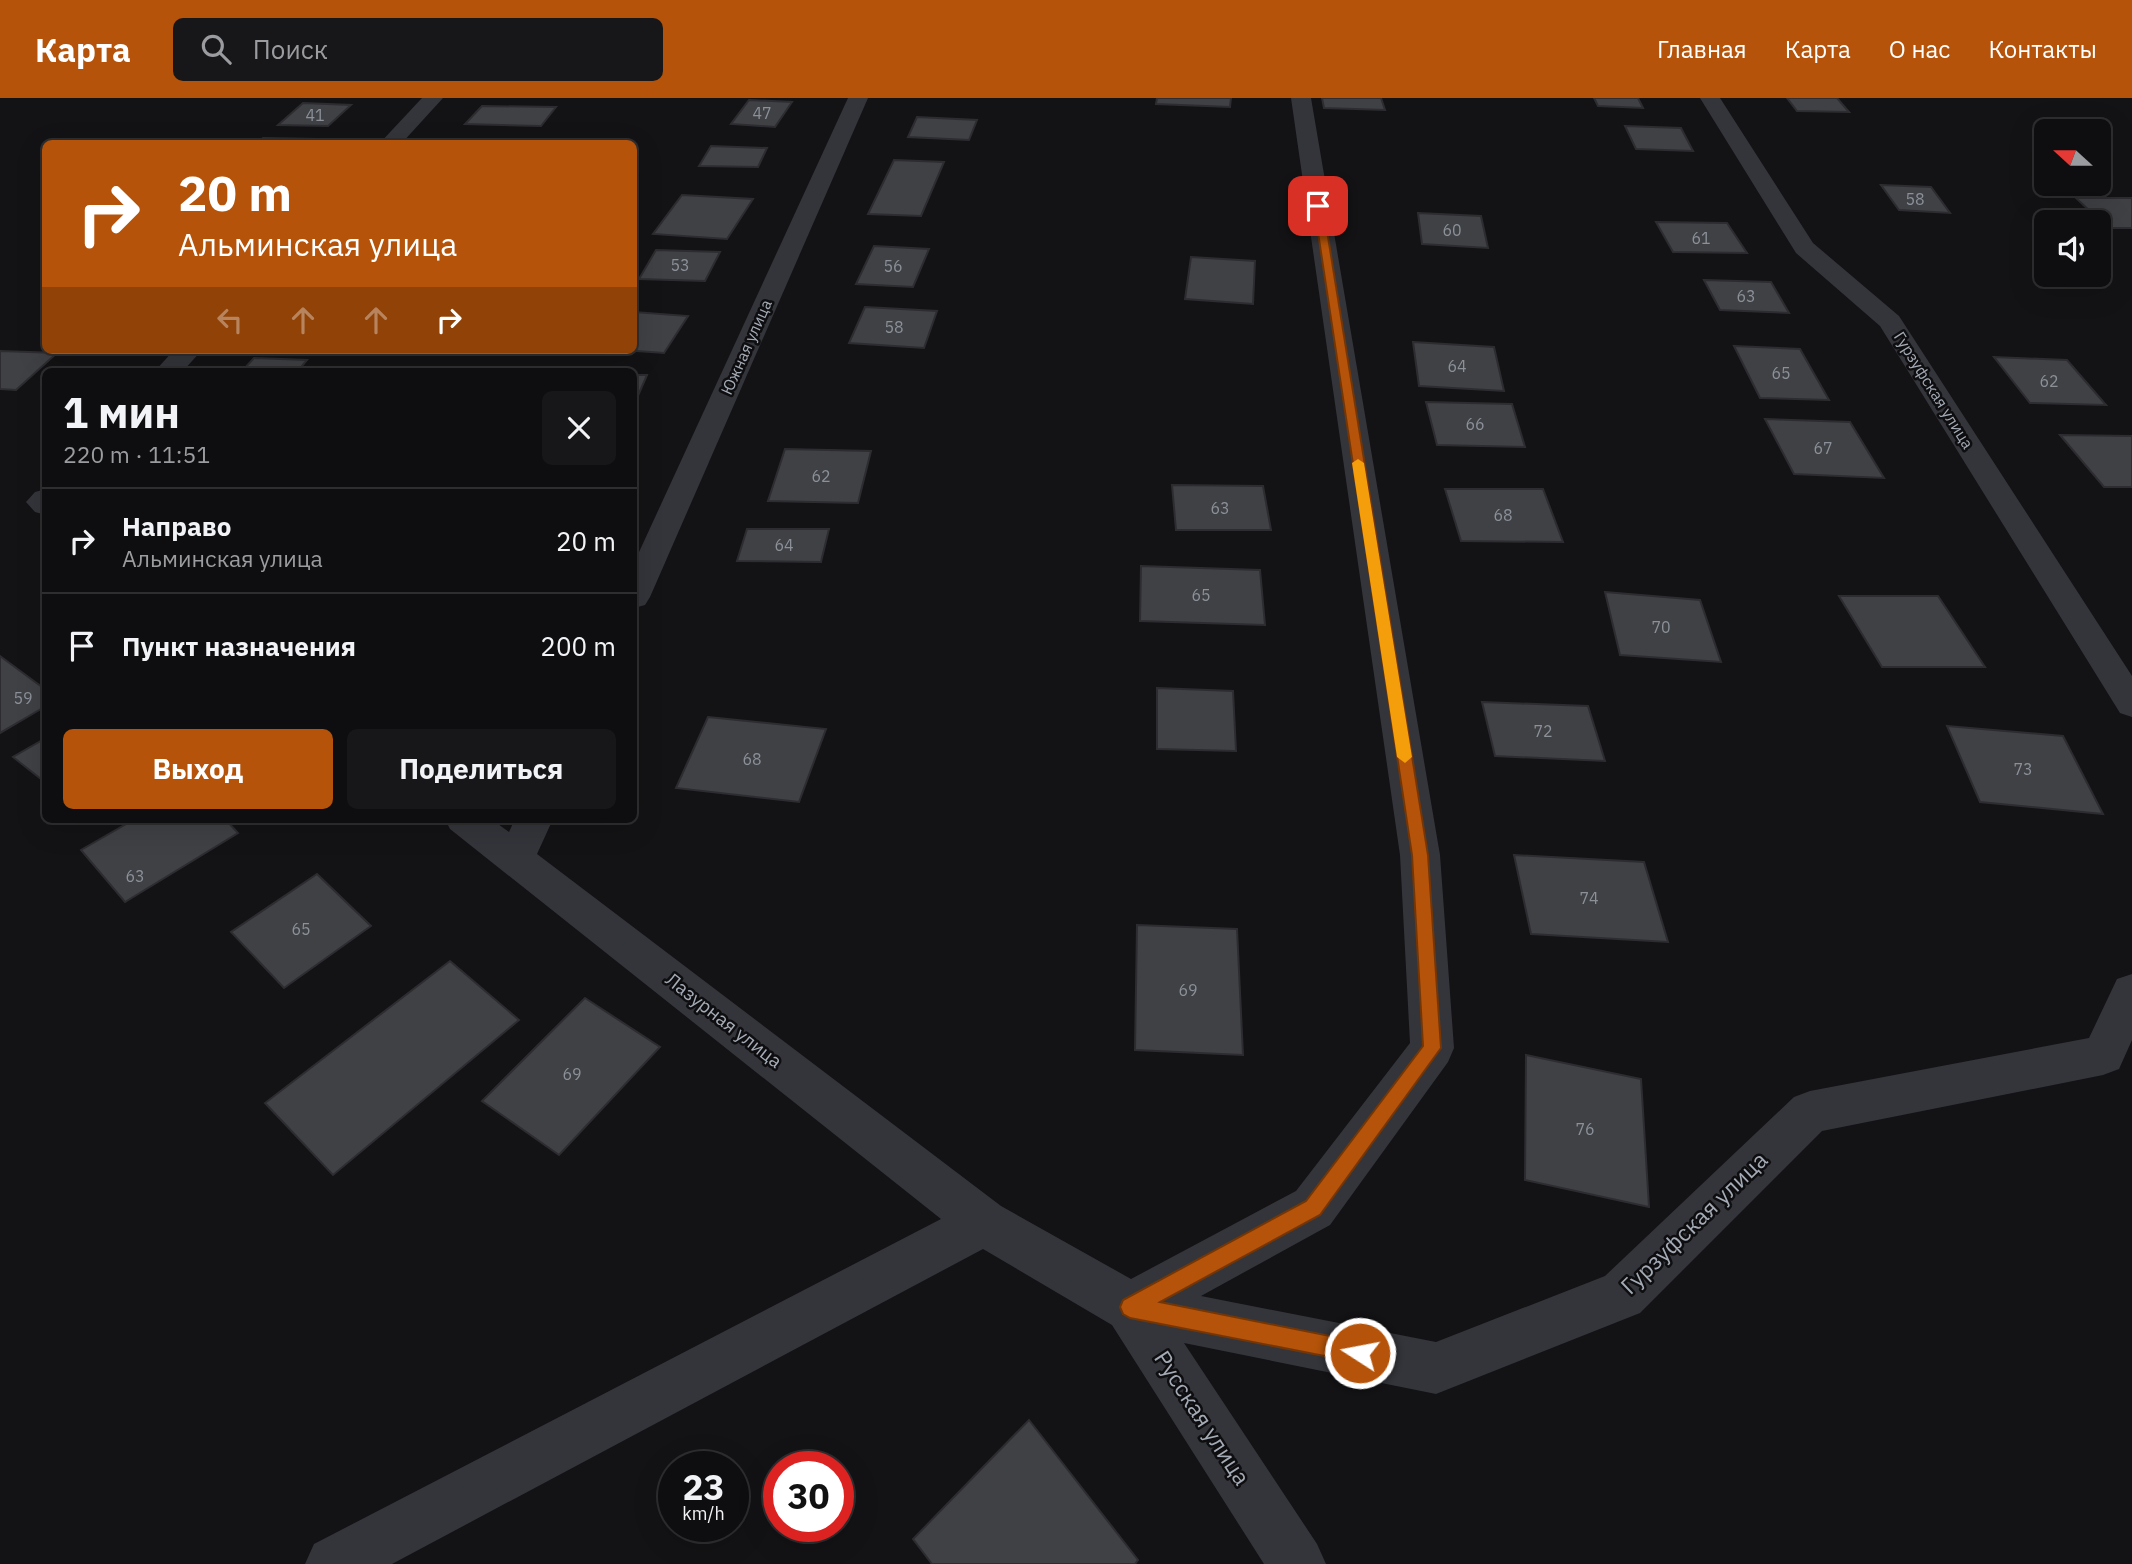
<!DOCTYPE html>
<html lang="ru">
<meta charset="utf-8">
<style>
body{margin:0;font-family:"IBM Plex Sans",sans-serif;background:#171719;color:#f1f3f6;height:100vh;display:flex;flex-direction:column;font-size:26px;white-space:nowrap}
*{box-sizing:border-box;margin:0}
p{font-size:23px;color:#9b9c9f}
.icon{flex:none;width:38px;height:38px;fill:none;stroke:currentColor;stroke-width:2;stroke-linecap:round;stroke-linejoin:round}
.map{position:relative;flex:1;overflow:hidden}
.details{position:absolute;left:42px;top:270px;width:595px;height:455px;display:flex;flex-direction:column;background:#0e0e10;border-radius:10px;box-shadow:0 7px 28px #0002,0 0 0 2px #2e2e30}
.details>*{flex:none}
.banner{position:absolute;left:42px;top:42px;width:595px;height:214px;border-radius:10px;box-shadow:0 7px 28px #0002,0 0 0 2px #2e2e30;background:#b45309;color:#fff;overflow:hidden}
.needle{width:46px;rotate:291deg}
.tools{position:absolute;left:2034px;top:21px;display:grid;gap:14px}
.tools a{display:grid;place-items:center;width:77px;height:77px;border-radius:10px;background:#0e0e10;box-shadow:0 7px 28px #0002,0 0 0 2px #2e2e30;font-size:35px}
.speed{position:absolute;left:658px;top:1353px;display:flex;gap:14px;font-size:35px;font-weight:700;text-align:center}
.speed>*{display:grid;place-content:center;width:91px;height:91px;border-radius:50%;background:#0e0e10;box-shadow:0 7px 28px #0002,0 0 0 2px #2e2e30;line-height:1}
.speed small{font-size:18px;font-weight:400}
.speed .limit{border:10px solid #d22;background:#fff;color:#111}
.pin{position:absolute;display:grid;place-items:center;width:60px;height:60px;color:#fff;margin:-30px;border-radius:14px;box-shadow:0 4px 10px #0006}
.me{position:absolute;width:77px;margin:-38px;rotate:281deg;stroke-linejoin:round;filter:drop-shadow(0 0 5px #0008)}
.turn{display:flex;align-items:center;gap:24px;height:147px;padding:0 21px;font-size:32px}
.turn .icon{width:91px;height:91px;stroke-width:2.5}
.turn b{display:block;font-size:49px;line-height:60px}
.lanes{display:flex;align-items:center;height:66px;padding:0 21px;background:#0003;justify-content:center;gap:35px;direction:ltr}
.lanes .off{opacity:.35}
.round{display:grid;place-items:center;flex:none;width:74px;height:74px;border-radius:10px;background:#171719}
.headline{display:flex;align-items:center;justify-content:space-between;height:119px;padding:0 21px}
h1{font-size:42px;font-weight:700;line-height:52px}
.cta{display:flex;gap:14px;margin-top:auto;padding:14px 21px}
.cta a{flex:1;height:80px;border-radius:10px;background:#b45309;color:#fff;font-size:28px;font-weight:700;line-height:80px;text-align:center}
.cta a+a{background:#171719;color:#f1f3f6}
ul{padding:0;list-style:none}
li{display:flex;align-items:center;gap:21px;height:105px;padding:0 21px;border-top:2px solid #2e2e30}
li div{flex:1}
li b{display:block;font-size:26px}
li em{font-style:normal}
header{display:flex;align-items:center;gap:42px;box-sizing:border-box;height:98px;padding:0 35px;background:#b45309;color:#fff}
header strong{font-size:33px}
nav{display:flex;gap:38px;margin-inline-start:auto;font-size:24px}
.search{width:490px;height:63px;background:#171719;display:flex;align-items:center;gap:18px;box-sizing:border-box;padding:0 24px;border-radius:10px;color:#9b9c9f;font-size:26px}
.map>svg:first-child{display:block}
.building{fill:#3f4145;stroke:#2d2d31;stroke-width:2}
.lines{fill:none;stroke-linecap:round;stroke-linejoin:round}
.street{fill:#34353a;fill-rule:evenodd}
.route{fill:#b45309;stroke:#753606;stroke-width:2}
.slow{fill:#f59e0b}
.labels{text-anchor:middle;stroke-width:5;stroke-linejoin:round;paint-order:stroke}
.number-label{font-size:16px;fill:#8b9099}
.far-street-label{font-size:16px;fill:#a4abb5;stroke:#0e0e10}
.street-label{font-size:19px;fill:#a4abb5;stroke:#0e0e10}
.near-street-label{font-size:23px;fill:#a4abb5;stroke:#0e0e10}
</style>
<header>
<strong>Карта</strong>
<div class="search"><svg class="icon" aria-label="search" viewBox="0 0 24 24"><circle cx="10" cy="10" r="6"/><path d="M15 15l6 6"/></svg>Поиск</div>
<nav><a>Главная</a><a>Карта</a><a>О нас</a><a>Контакты</a></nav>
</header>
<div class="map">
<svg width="2132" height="1466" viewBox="0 0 2132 1466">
<rect width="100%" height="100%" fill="#131315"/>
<g class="building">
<path d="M1157 0H1231L1230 9 1156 6Z"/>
<path d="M1322 0H1381L1385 12 1324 10Z"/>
<path d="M1594 0H1638L1643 10 1598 8Z"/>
<path d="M1787 0H1837L1849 14 1797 13Z"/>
<path d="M749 2 792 4 775 29 731 26Z"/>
<path d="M303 5 351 7 328 28 278 27Z"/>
<path d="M482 8 556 9 541 28 465 26Z"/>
<path d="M917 19 977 22 969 42 908 39Z"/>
<path d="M1625 28 1681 30 1693 53 1636 51Z"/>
<path d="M263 40 316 41 311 46H258Z"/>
<path d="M449 42 504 45 445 46Z"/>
<path d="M711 48 767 50 758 69 699 68Z"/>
<path d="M894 62 944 64 921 118 868 116Z"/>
<path d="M1881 87 1931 89 1950 115 1899 112Z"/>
<path d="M682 97 753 101 727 141 653 136Z"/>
<path d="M2076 100H2132V130H2108Z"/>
<path d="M1418 115 1481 118 1488 150 1422 146Z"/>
<path d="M1656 124 1727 125 1747 155 1673 154Z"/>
<path d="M874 148 929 151 913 189 856 186Z"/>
<path d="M656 152 720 154 705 183 639 181Z"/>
<path d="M1191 159 1255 163 1253 206 1185 201Z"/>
<path d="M1704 182 1771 184 1789 215 1720 212Z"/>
<path d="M865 209 937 213 924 250 849 245Z"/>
<path d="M634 214 688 218 664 255 623 252H634Z"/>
<path d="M1413 244 1494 249 1504 293 1419 288Z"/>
<path d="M1734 248 1800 251 1829 302 1760 300Z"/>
<path d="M0 253 57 255 16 292 0 291Z"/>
<path d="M1994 259 2067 262 2106 307 2030 305Z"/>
<path d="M254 260 307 262 298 273H242Z"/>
<path d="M634 277H647L634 307Z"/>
<path d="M1426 304 1512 306 1525 349 1437 347Z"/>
<path d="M1765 321 1850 324 1884 380 1794 376Z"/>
<path d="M2060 337 2132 338V389H2104Z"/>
<path d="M785 351 871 353 858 405 768 403Z"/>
<path d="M1172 387 1263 388 1271 432H1176Z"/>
<path d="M1445 391H1543L1563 444 1461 443Z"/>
<path d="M747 431H829L821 464 737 463Z"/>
<path d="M1141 468 1260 472 1265 527 1140 523Z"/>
<path d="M1605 494 1700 502 1721 564 1620 557Z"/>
<path d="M1839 498H1938L1985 569H1882Z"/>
<path d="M0 558 46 592V608L0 635Z"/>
<path d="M1157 590 1233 593 1236 653 1157 651Z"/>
<path d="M1482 604 1588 608 1605 663 1495 658Z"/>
<path d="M708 619 826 631 799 704 676 690Z"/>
<path d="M1947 628 2063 638 2103 716 1980 704Z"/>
<path d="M46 640V685L13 659Z"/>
<path d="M135 721H225L238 735 125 804 81 752Z"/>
<path d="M1514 757 1644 764 1668 844 1531 836Z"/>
<path d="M317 776 371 828 284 890 231 834Z"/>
<path d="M1137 827 1237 831 1243 957 1135 952Z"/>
<path d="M450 863 519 922 333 1077 265 1005Z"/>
<path d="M585 900 660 949 559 1057 482 1003Z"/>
<path d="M1526 957 1641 981 1649 1109 1525 1082Z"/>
<path d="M1029 1322 1138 1462 1135 1466H932L913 1441Z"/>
</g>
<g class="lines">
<g class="street">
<path d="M422 0H443L401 46H379Z"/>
<path d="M848 0H868L650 499 645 507 634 510V465Z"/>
<path d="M1291 0H1311L1440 757 1454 950 1448 964 1330 1127 1201 1198 1436 1244 1605 1178 1794 999 1810 993 2089 940 2117 881 2132 876V942L2119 971 2103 977 1822 1033 1640 1215 1436 1296 1184 1245 1317 1446 1326 1466H1264L1112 1227 983 1151 392 1466H305L314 1446 941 1121 450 731 445 721H491L509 734 515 721H553L537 756 1001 1108 1131 1181 1296 1093 1410 945 1400 757Z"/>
<path d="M1700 0H1720L1813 145 1899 218 2132 578V619L2120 615 1880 228 1796 155Z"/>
<path d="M174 252H202L183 273H155Z"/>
<path d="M46 391V417L35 414 26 404 35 394Z"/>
</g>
</g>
<path class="route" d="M1318 105 1323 108 1428 757 1441 950 1320 1117 1160 1204 1360 1244 1367 1247 1370 1255 1367 1262 1360 1265 1130 1220 1123 1216 1120 1209 1123 1202 1306 1103 1423 948 1412 757 1314 108Z"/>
<path class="slow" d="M1358 361 1364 365 1412 659 1405 665 1397 659 1352 365Z"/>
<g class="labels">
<g class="number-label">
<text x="762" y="21">47</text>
<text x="315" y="23">41</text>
<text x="1915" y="107">58</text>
<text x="1452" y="138">60</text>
<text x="1701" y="146">61</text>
<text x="680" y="173">53</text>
<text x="893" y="174">56</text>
<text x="1746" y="204">63</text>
<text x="894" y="235">58</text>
<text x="1457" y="274">64</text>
<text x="1781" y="281">65</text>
<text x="2049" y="289">62</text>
<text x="1475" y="332">66</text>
<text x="1823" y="356">67</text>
<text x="821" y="384">62</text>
<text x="1220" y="416">63</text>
<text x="1503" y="423">68</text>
<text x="784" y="453">64</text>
<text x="1201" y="503">65</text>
<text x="1661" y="535">70</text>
<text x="23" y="606">59</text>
<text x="1543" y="639">72</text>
<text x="752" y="667">68</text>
<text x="2023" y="677">73</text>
<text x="135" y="784">63</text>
<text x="1589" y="806">74</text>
<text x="301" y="837">65</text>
<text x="1188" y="898">69</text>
<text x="572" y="982">69</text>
<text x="1585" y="1037">76</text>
</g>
<g class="far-street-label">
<text transform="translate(746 249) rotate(-66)" y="6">Южная улица</text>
<text transform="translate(1934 292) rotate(58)" y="6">Гурзуфская улица</text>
</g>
<g class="street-label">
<text transform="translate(724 922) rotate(38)" y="7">Лазурная улица</text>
</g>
<g class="near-street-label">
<text transform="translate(1694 1125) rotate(-44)" y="8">Гурзуфская улица</text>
<text transform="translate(1202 1320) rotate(57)" y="8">Русская улица</text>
</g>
</g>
</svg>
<div class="tools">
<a><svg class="needle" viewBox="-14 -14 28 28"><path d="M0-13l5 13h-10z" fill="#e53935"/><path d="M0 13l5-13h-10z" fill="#9b9c9f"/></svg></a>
<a><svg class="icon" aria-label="sound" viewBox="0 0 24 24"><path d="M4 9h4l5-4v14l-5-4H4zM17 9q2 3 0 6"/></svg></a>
</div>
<div class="speed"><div>23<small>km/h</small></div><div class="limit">30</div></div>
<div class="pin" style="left:1318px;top:108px;background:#d93025"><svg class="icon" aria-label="arrive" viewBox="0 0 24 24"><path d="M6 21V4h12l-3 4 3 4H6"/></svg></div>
<svg class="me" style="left:1360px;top:1255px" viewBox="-20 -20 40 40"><circle r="17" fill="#b45309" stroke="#fff" stroke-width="3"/><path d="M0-11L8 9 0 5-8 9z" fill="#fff"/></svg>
<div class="banner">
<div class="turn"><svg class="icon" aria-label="right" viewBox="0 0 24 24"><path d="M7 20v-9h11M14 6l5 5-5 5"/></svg><div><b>20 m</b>Альминская улица</div></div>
<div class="lanes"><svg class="icon off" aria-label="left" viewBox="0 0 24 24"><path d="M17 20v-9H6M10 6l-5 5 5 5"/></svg><svg class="icon off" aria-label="ahead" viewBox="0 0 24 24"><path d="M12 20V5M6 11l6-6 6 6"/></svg><svg class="icon off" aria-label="ahead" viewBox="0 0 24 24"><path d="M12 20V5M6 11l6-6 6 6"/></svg><svg class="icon" aria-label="right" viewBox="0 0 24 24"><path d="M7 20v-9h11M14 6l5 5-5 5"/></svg></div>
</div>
<section class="details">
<div class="headline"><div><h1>1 мин</h1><p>220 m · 11:51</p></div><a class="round"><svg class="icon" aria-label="close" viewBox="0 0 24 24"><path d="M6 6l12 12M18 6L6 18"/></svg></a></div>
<ul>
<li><svg class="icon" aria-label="right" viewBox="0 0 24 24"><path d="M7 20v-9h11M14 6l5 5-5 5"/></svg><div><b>Направо</b><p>Альминская улица</p></div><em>20 m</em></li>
<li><svg class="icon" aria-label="arrive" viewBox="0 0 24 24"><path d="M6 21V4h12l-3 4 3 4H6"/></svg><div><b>Пункт назначения</b></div><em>200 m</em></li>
</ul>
<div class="cta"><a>Выход</a><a>Поделиться</a></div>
</section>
</div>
